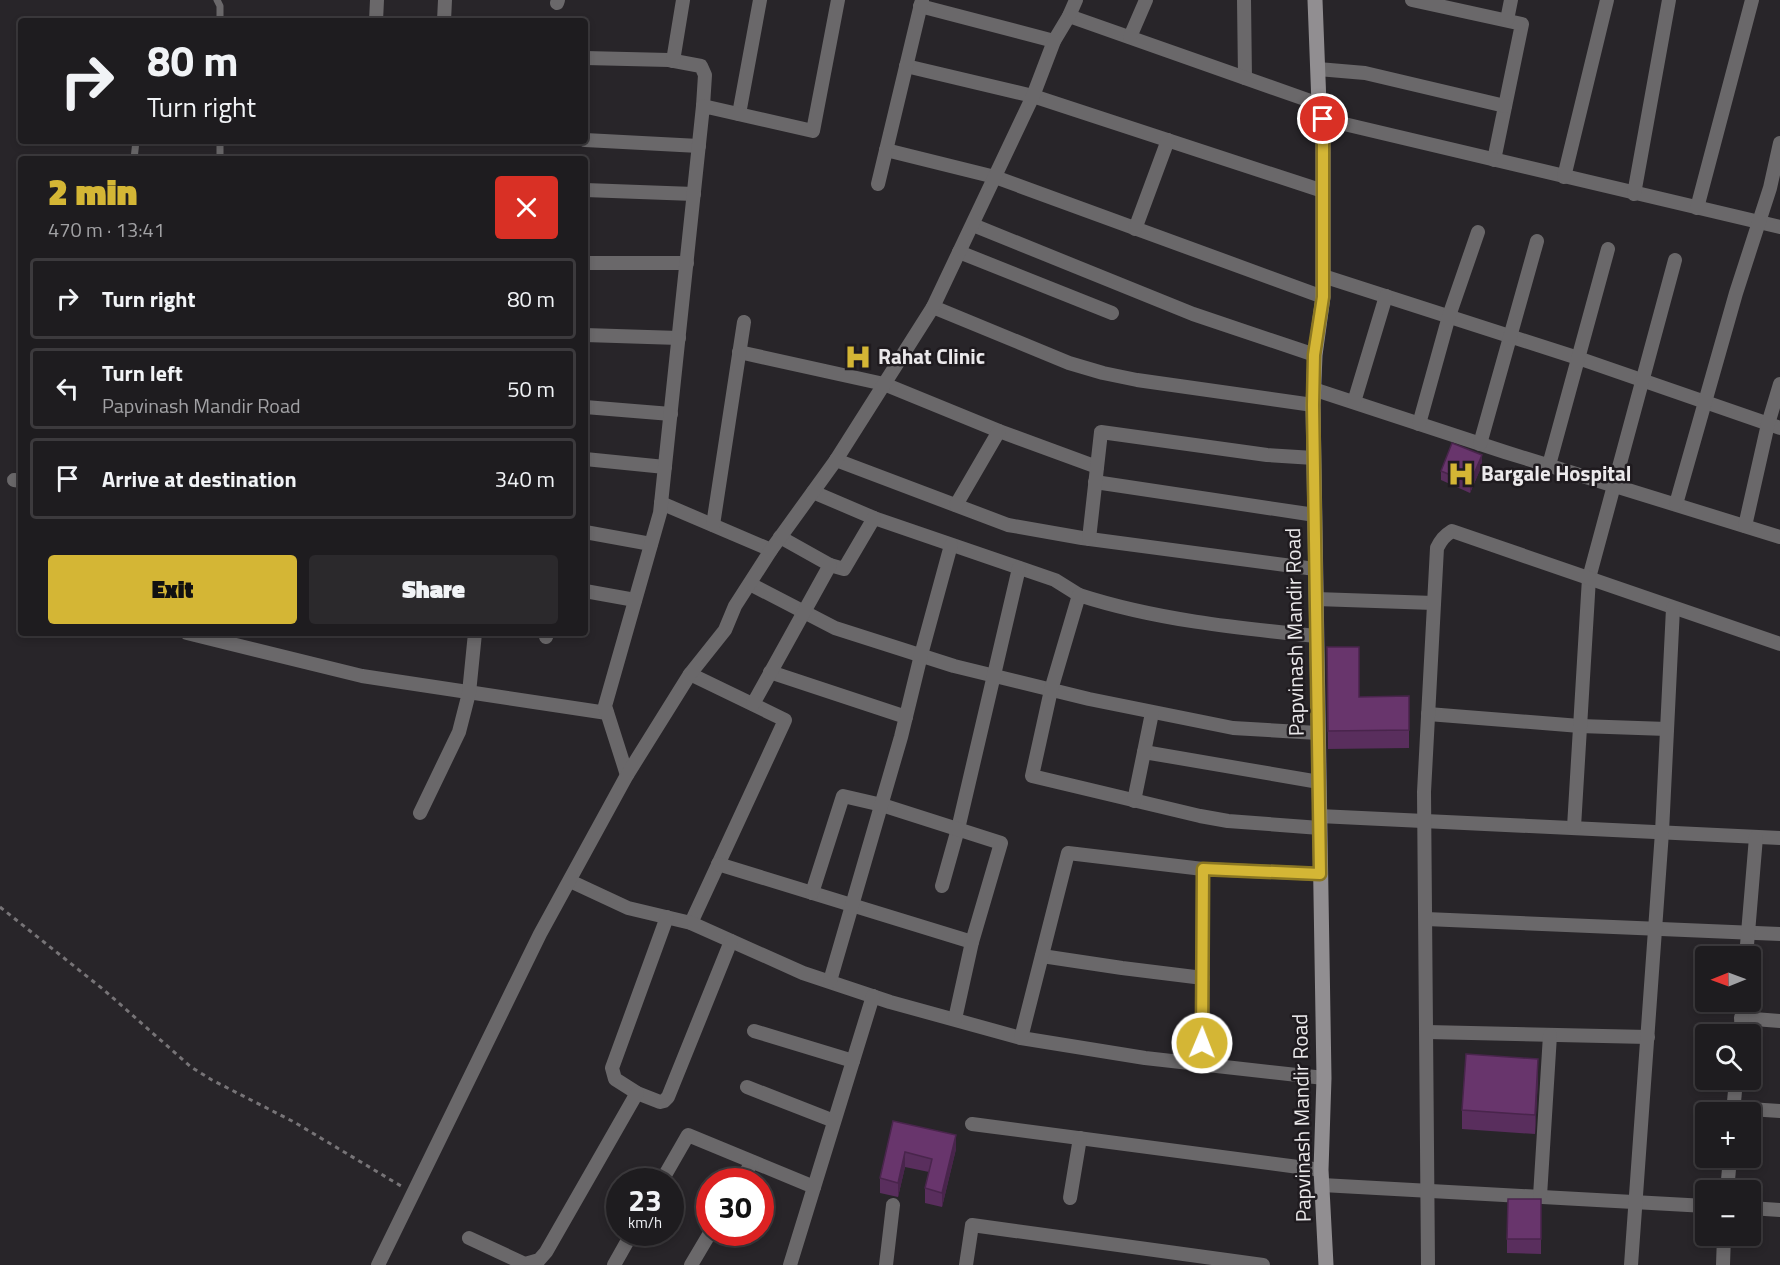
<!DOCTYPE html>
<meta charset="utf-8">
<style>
body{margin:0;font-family:"Titillium Web",sans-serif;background:#2b292c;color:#f1f3f6;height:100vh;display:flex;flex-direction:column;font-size:22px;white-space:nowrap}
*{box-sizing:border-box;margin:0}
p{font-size:20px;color:#a1a1a4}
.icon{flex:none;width:33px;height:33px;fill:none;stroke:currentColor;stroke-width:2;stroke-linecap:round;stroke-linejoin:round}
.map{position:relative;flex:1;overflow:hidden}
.details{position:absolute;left:18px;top:156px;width:570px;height:480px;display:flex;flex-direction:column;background:#1e1c1f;border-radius:6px;box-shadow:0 3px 9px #0003,0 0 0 2px #3c3a3d}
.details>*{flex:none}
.guide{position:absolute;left:18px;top:18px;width:570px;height:126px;border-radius:6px;box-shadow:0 3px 9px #0003,0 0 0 2px #3c3a3d;background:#1e1c1f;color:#f1f3f6;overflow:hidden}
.needle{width:39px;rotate:269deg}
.tools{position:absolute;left:1695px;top:946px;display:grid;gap:12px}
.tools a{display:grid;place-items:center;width:66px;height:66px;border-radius:6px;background:#1e1c1f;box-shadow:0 3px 9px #0003,0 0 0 2px #3c3a3d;font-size:30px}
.speed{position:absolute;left:606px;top:1168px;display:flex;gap:12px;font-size:30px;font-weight:700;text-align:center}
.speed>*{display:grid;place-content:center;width:78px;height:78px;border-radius:50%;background:#1e1c1f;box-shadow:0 3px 9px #0003,0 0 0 2px #3c3a3d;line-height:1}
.speed small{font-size:15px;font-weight:400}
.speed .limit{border:9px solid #d22;background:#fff;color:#111}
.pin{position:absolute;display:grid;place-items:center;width:51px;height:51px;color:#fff;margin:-26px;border:3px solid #fff;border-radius:50%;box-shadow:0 2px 6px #0007}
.me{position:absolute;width:66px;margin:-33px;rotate:1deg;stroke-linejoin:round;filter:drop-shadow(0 0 4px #0008)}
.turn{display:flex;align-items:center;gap:21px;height:126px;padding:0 30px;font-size:27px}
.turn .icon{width:78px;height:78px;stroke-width:2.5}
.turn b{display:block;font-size:42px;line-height:51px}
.round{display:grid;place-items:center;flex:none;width:63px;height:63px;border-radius:6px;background:#2b292c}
.headline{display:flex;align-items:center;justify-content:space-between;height:102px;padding:0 30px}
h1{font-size:36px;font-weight:800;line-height:45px;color:#d4b635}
.action{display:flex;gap:12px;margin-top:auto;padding:12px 30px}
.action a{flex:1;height:69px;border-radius:6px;background:#d4b635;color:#111;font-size:24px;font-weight:800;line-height:69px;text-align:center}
.action a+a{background:#2b292c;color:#f1f3f6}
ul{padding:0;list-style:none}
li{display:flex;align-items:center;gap:18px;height:81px;margin:0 12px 9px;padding:0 18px;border:3px solid #3c3a3d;border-radius:6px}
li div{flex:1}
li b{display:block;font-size:22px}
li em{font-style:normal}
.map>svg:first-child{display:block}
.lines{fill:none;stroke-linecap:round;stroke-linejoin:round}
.path{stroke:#777477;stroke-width:3;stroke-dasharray:4.5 4.5;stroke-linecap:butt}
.lane{stroke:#6a686a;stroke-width:7}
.street{stroke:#6a686a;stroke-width:14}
.secondary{stroke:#918e91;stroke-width:15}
.wall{fill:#592e5d}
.shaded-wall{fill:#49254c}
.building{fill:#68356c;stroke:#49254c;stroke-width:1.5}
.route-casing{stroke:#8a7622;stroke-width:15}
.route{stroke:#d4b635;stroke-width:10}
.labels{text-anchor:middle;stroke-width:5;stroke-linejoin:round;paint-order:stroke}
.poi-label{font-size:21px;font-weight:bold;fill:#ebe9eb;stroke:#1f1b1f;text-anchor:start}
.street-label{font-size:21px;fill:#ebe9eb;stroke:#1f1b1f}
</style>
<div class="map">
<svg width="1780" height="1265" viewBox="0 0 1780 1265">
<rect width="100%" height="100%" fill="#282529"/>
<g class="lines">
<path class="path" d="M0 907 104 990 191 1067 212 1080 294 1122 401 1186"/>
<g class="lane">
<path d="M217 0 220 6V21"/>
<path d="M134 159 136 141"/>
<path d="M220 159V141"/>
</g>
<g class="street">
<path d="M1244 0 1245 78"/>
<path d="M1412 0 1522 24 1494 160"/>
<path d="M557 3 558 0"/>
<path d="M920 6 1054 41"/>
<path d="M1069 16 1319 104"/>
<path d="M1507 20 1511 0"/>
<path d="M376 21 377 0"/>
<path d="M444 21 445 0"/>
<path d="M1130 37 1146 0"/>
<path d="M585 58 669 60 701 66 705 75 703 106"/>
<path d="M673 61 683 0"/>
<path d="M906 66 1033 96 1323 191"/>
<path d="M1318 69 1365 73 1505 106"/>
<path d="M739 114 760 0"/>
<path d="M1323 119 1780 227"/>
<path d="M585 140 699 146"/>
<path d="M886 150 995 177 1323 297"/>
<path d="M1564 177 1607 0"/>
<path d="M878 184 922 0"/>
<path d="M585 190 694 194"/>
<path d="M1634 194 1669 0"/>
<path d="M1697 208 1752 0"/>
<path d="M973 225 1193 314 1315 355"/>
<path d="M1135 229 1168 140"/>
<path d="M959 252 1112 313"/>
<path d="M585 263H687"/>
<path d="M1323 276 1578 358 1780 428"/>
<path d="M933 307 1069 363 1103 373 1137 380 1313 405"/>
<path d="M585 335 679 338"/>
<path d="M739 352 884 384 999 431 1097 467"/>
<path d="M1313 389 1505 452 1780 537"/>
<path d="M1354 402 1386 296"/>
<path d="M585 407 671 414"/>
<path d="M1419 424 1449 316 1478 232"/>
<path d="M1480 444 1537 241"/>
<path d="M585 459 665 467"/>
<path d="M836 460 1008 525 1082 538 1315 569"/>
<path d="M1549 465 1608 249"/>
<path d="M14 480 21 481"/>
<path d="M1095 482 1315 515"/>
<path d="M813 492 874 518 1055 580 1079 595"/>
<path d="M661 503 771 550"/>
<path d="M1676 504 1736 293 1770 188 1780 143"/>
<path d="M956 505 999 431"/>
<path d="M713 525 744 322"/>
<path d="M1745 526 1768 424 1780 384"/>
<path d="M585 532 651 544"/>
<path d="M1089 539 1101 432 1267 455 1314 458"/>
<path d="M830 565 844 569 874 518"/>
<path d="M750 584 835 628 954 666 1089 699 1233 728 1318 733"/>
<path d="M585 591 635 600"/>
<path d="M1316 599 1434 603"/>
<path d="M187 633 362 676 607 713"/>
<path d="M1316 636C1237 628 1156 620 1079 595L1051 690 1032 776 1200 816 1228 821 1320 828"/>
<path d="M546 637 547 633"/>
<path d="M770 672 906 717"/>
<path d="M690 674 785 720 691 923"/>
<path d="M753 704 830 565 780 537"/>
<path d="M1428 714 1580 726 1667 729"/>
<path d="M1144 752 1319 782"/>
<path d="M627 775 605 706 660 513 703 106 813 131 838 0"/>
<path d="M1134 801 1152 713"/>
<path d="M420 813 459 732 469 693 475 633"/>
<path d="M1319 816 1780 838"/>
<path d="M1574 827 1589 578 1675 260"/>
<path d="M718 864 972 942"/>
<path d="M1203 869 1320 874"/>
<path d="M570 881 628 908 691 923 803 973 890 1002 1021 1038 1145 1058 1324 1078"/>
<path d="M942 886 958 829 1019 568"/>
<path d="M812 893 843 796 882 805 1001 843 972 942 955 1019"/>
<path d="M667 917 612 1068 615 1079 637 1093 660 1102 664 1101 668 1097 731 941"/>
<path d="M1426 919 1780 934"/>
<path d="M1042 956 1122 968 1203 978"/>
<path d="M1746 957 1756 837"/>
<path d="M830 981 901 737 921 655 951 545"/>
<path d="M1741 1018 1780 1021"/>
<path d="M754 1031 853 1061"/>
<path d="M1427 1032 1648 1037"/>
<path d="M1740 1035 1743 1002"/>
<path d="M1021 1038 1068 853 1203 869 1202 1064"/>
<path d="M747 1087 834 1121"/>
<path d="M1734 1108 1780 1111"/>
<path d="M1733 1113 1736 1080"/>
<path d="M972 1124 1321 1170"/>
<path d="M661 1182 688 1135 814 1187"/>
<path d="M740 1182 752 1162"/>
<path d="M1322 1185 1706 1206"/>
<path d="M1727 1191 1730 1158"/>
<path d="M1540 1196 1550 1035"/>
<path d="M1070 1198 1080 1138"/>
<path d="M1750 1208 1780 1210"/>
<path d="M469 1238 525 1264 539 1260 546 1252 637 1093"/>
<path d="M378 1265 540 934 627 775 690 674 725 630 735 606 771 550 836 460 933 307 1033 96 1054 41 1069 16 1076 0"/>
<path d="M614 1265 632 1233"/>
<path d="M691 1265 710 1233"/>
<path d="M790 1265 873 996"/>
<path d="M886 1265 893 1205"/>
<path d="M966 1265 972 1225 1263 1265"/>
<path d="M1428 1265 1424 792 1437 548C1441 540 1444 536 1452 531L1780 644"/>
<path d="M1631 1265 1662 832 1673 608"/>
<path d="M1723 1265 1724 1236"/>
</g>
<path class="secondary" d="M1315 0 1319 104 1323 119V297L1315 355 1313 405 1324 1078 1321 1170 1326 1265"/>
</g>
<g class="wall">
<path d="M1482 465 1470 493 1441 480V471Z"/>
<path d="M1327 647 1359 697 1409 730V748L1328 749Z"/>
<path d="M1538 1078 1535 1134 1462 1129V1110Z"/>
<path d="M893 1121 956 1149 942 1207 925 1203V1188L929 1172 905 1167 898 1197 880 1193V1178Z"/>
<path d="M1541 1199V1254L1507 1253V1239Z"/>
</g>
<g class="shaded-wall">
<path d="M1482 455V465L1470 493V483Z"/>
<path d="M1538 1059V1078L1535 1134V1115Z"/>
<path d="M956 1135V1149L942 1207V1193Z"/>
<path d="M905 1152V1167L898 1197V1183Z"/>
</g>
<g class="building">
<path d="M1452 443 1482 455 1470 483 1441 471Z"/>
<path d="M1327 647H1359V697L1409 696V730L1328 731Z"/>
<path d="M1466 1054 1538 1059 1535 1115 1462 1110Z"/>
<path d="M893 1121 956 1135 942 1193 925 1188 932 1159 905 1152 898 1183 880 1178Z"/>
<path d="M1508 1199H1541V1239H1507Z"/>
</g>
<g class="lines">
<defs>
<path id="route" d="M1202 1043 1203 869 1320 874 1313 405 1314 355 1323 297V119"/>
</defs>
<use href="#route" class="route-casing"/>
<use href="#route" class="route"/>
</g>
<defs>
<symbol id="hospital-bare" viewBox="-9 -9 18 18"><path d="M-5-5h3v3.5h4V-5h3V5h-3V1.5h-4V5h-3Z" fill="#d4b635" stroke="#1f1b1f" stroke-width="2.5" paint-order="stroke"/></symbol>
</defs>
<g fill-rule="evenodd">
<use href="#hospital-bare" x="839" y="338" width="38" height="38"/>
<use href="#hospital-bare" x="1442" y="455" width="38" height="38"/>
</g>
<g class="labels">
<g class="poi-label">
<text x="878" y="364">Rahat Clinic</text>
<text x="1481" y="481">Bargale Hospital</text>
</g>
<g class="street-label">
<text transform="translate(1295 632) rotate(-91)" y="7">Papvinash Mandir Road</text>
<text transform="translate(1302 1118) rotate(-91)" y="7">Papvinash Mandir Road</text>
</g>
</g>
</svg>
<div class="tools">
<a><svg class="needle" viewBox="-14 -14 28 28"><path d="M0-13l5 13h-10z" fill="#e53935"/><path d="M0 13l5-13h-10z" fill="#a1a1a4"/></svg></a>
<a><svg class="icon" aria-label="search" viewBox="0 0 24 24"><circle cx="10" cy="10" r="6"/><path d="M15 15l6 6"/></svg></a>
<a>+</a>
<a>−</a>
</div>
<div class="speed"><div>23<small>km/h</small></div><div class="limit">30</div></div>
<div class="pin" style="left:1323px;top:119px;background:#d93025"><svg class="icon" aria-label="arrive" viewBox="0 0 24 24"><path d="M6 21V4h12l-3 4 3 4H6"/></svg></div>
<svg class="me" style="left:1202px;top:1043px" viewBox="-20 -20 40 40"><circle r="17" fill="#d4b635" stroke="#fff" stroke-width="3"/><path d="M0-11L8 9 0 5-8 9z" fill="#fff"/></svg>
<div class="guide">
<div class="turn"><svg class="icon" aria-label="right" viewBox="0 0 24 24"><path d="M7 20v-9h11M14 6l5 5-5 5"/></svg><div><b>80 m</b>Turn right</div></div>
</div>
<section class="details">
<div class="headline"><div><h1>2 min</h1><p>470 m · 13:41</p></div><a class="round" style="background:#d93025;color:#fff"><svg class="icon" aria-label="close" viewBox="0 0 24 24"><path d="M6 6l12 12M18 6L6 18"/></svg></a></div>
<ul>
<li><svg class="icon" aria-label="right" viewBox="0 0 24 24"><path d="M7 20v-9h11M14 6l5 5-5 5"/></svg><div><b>Turn right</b></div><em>80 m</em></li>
<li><svg class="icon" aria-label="left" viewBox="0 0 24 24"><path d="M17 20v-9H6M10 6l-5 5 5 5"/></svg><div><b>Turn left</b><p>Papvinash Mandir Road</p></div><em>50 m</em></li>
<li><svg class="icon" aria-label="arrive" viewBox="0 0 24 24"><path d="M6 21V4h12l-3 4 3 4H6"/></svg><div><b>Arrive at destination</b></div><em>340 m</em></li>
</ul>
<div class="action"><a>Exit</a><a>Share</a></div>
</section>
</div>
